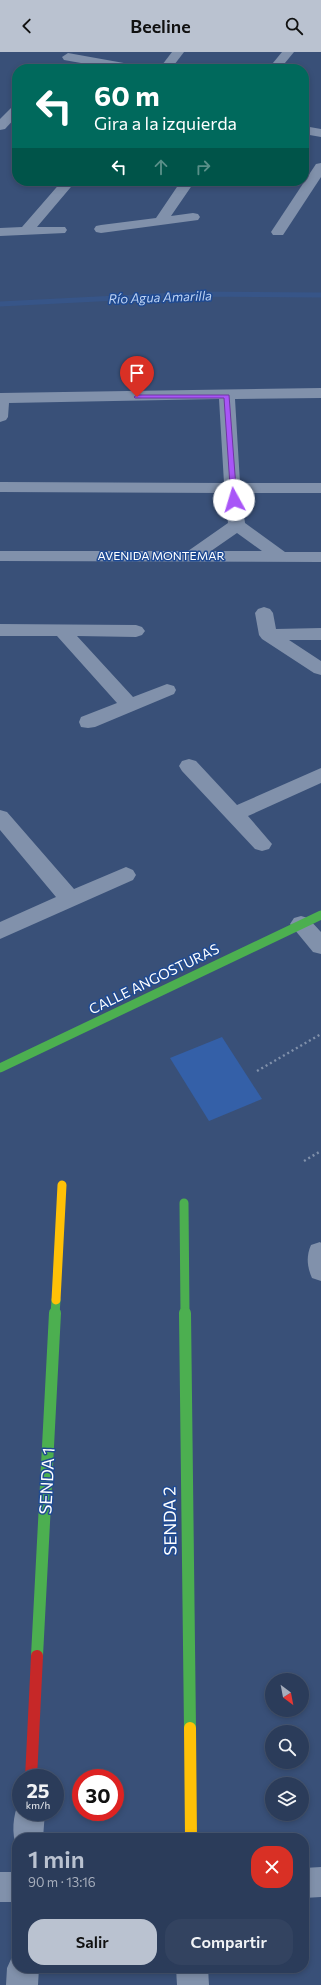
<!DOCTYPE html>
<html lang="es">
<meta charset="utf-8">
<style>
body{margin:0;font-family:Commissioner,sans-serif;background:#334360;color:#f1f3f6;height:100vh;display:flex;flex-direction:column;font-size:15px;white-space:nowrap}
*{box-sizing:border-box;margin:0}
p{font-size:13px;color:#a6adbb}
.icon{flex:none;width:22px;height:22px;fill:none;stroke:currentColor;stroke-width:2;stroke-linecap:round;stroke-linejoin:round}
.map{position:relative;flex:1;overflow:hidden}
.drawer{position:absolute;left:12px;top:1781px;width:297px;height:140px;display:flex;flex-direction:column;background:#2b3c5a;border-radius:16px;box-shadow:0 2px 6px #0003,0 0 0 1px #475670}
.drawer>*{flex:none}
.top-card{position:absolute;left:12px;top:12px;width:297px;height:122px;border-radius:16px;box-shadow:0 2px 6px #0003,0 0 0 1px #475670;background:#00695c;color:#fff;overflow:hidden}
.needle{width:26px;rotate:148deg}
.tools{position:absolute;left:265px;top:1621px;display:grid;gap:8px}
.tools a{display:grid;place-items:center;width:44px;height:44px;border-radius:50%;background:#2b3c5a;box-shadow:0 2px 6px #0003,0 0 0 1px #475670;font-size:20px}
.speed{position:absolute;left:12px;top:1717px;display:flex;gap:8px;font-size:20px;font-weight:700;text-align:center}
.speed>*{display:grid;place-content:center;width:52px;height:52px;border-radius:50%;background:#2b3c5a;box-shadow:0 2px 6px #0003,0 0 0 1px #475670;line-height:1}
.speed small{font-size:10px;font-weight:400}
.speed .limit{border:6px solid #d22;background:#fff;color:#111}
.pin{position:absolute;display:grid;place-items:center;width:34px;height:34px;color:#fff;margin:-41px -17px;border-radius:50% 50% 50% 0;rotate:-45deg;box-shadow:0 0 4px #0007}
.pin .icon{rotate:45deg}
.me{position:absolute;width:44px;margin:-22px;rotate:354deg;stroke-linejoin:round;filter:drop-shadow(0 0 3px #0008)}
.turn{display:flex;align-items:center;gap:14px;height:84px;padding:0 16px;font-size:18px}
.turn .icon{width:52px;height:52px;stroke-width:2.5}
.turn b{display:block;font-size:28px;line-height:34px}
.lanes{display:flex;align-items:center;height:38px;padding:0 16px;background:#0003;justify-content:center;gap:20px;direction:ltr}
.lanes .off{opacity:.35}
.round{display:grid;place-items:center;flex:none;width:42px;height:42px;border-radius:16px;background:#334360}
.headline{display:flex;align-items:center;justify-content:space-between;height:68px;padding:0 16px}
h1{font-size:24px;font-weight:600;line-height:30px;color:#bac2d0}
.action{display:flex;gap:8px;margin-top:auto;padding:8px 16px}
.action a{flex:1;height:46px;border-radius:16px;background:#bac2d0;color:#111;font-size:16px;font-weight:600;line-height:46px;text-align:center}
.action a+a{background:#334360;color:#f1f3f6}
header{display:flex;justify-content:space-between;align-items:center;height:52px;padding:0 16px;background:#bac2d0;color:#111;font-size:18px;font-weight:600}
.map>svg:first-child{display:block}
.green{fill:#3460a8}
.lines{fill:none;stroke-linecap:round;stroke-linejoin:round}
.stream{stroke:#375588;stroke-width:5}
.path{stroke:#8191ab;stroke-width:2.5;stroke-dasharray:2 3;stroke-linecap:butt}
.street{fill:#8191ab;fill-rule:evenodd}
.fast-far1{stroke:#4caf50;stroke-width:9}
.fast{stroke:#4caf50;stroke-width:12}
.slow-far1{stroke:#ffc107;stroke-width:9}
.slow{stroke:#ffc107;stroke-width:12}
.jam{stroke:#c62828;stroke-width:12}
.route{fill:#a855f7;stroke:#6d37a1}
.labels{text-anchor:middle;stroke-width:3;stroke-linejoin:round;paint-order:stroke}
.far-street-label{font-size:12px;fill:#fff;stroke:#1f4a92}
.far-water-label{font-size:13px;font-style:italic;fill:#bdd3f4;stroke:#1f4a92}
.street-label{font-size:14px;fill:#fff;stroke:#1f4a92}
.near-street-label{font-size:17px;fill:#fff;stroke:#1f4a92}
</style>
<header><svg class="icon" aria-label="back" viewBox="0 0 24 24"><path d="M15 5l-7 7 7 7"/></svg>Beeline<svg class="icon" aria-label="search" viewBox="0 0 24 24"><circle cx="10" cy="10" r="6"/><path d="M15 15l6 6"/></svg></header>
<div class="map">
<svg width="321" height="1933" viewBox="0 0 321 1933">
<rect width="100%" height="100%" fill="#395078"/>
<path class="green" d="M222 985 262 1047 209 1069 170 1006Z"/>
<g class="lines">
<path class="stream" d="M0 252 195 242 321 243"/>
<g class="path">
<path d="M257 1019 321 982"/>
<path d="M304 1109 321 1099"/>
</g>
<g class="street">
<path d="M172 0H184L171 17H159Z"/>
<path d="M282 0H294L280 17H268Z"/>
<path d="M68 1 135 13 141 17H115L64 8 62 5Z"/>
<path d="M17 53V64L5 77 0 78V67L13 54Z"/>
<path d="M304 74 321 77V85L304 82Z"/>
<path d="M321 111V125L285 180 283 183H273L271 180 316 112Z"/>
<path d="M62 129H76L37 175H65L67 178 65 181 0 184V176L22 175Z"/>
<path d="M181 129H195L171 164 193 161 198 162 200 165 198 168 101 181 96 180 94 177 96 174 101 173 156 166Z"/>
<path d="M321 336V346L235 347 240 431H321V441H241L245 471 285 500H321V510L0 509V499H188L228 471 224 441 0 440V430L224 431 219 347 9 351 8 365 6 368 0 370V341ZM237 481 262 499H211Z"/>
<path d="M264 555 270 557 273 561 276 577 321 576V588H289L321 609V623L314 621 262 587 259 583 255 561 258 557Z"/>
<path d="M0 572 136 573 142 575 145 579 142 583 136 585 77 584 133 645 167 632 174 634 176 638 174 642 95 675 88 676 81 675 79 670 81 665 117 651 57 584H0Z"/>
<path d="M189 707 196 709 237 753 321 716V731L248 764 272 792 269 797 262 799 255 797 182 719 179 714 182 709Z"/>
<path d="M0 758 7 760 74 837 126 815 133 818 136 823 133 828 0 887V870L56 845 0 778Z"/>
<path d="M301 864 308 866 321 880V902L313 900 290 872 294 866Z"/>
<path d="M320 1190 321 1191V1229L312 1226C307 1215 306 1204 311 1193Z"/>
<path d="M19 1749H21V1760H45L43 1786H17V1796C11 1781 13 1764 19 1749Z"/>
<path d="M321 1815V1845L304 1846V1816Z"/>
<rect x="0" y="1820" width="17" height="30"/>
<path d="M17 1903V1916H39L38 1933H6L7 1916 12 1905Z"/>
<path d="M176 1916H208L209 1933H177Z"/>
</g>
<g class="fast-far1">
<path d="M0 1016 321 863"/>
<path d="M184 1151 185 1262"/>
<path d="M55 1262 56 1248"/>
</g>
<g class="fast">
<path d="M185 1261 190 1676"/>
<path d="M37 1604 55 1261"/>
</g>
<path class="slow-far1" d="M56 1248 62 1133"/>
<path class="slow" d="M190 1676 191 1786"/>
<path class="jam" d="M31 1726 37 1604"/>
</g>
<path class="route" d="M137 343H229L237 449 231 448 224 346H135L134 345Z"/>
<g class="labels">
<g class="far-street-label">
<text x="161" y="508">AVENIDA MONTEMAR</text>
</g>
<g class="far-water-label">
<text transform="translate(160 245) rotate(-2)" y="5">Río Agua Amarilla</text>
</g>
<g class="street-label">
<text transform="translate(154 927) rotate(-26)" y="5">CALLE ANGOSTURAS</text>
</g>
<g class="near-street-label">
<text transform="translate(47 1429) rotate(-87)" y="6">SENDA 1</text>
<text transform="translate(170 1469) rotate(-91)" y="6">SENDA 2</text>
</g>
</g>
</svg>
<div class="tools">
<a><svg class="needle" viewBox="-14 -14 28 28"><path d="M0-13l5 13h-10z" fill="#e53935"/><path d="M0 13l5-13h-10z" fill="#a6adbb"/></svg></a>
<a><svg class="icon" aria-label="search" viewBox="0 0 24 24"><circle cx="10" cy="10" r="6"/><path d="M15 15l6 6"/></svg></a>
<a><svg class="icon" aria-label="layers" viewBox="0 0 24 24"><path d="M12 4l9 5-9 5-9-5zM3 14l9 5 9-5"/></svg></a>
</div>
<div class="speed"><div>25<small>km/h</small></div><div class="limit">30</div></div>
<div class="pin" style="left:137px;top:345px;background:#d93025"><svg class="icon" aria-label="arrive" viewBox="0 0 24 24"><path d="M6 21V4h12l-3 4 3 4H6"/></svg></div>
<svg class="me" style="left:234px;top:448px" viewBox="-20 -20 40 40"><circle r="19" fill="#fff"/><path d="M0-13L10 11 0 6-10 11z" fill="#a855f7"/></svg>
<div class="top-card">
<div class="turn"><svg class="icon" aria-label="left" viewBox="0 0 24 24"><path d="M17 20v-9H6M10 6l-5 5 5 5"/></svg><div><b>60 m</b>Gira a la izquierda</div></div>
<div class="lanes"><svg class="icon" aria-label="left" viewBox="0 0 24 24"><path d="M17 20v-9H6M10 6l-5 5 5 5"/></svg><svg class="icon off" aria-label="ahead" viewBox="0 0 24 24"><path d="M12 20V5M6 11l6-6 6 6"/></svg><svg class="icon off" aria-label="right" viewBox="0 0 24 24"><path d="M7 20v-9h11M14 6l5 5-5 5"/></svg></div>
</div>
<section class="drawer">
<div class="headline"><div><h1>1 min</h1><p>90 m · 13:16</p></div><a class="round" style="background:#d93025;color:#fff"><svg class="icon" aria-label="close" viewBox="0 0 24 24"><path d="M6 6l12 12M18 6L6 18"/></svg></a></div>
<div class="action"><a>Salir</a><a>Compartir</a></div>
</section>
</div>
